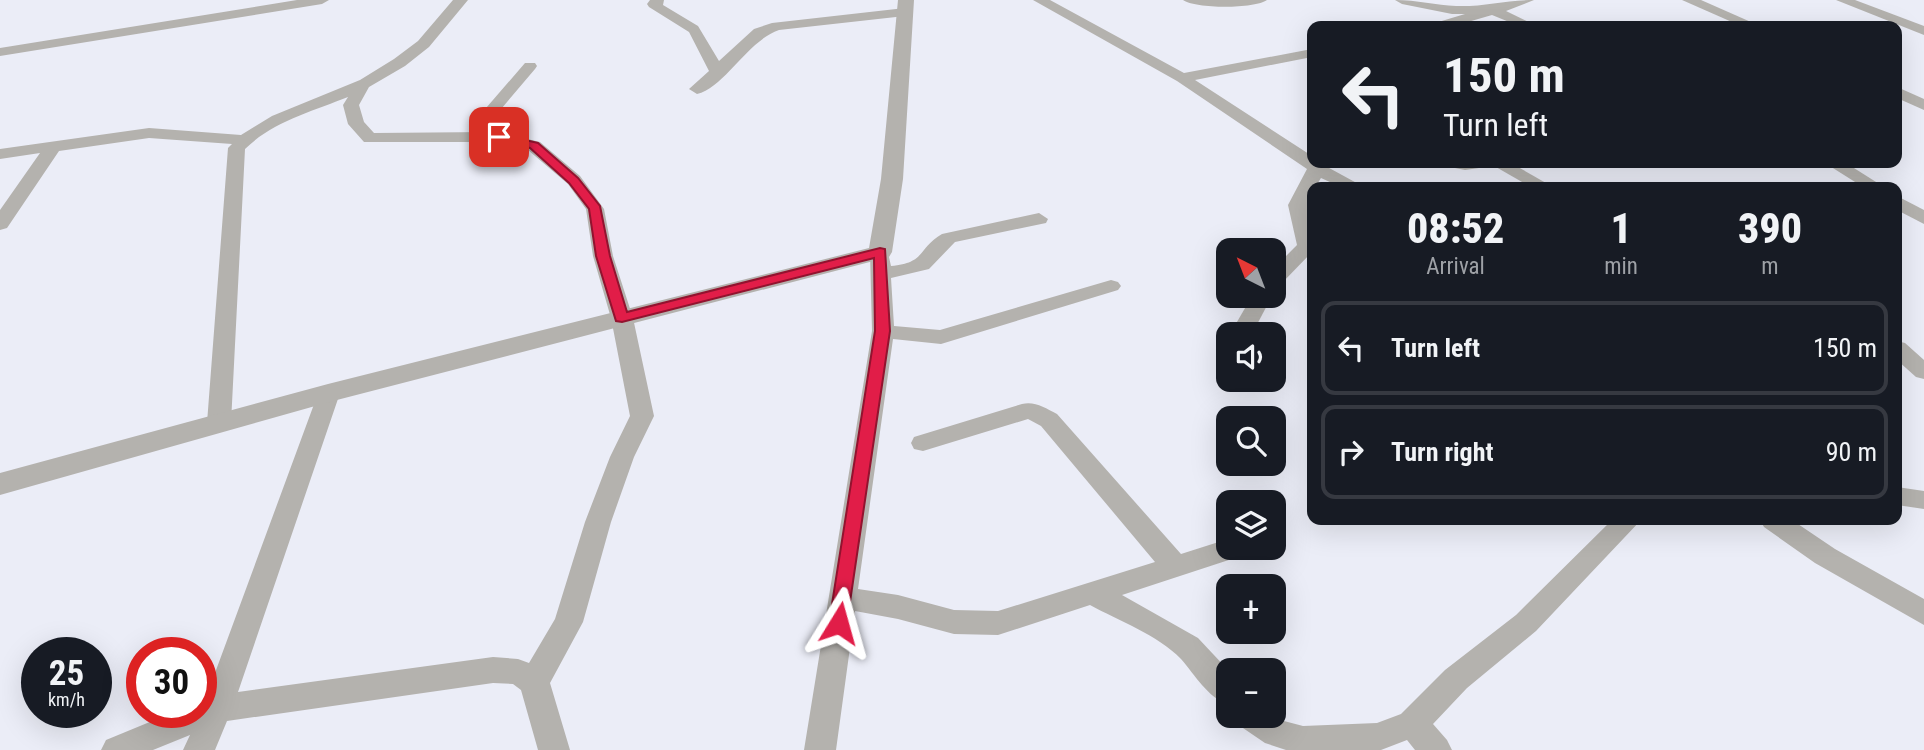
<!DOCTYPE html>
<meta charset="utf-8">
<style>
body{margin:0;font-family:"Roboto Condensed",sans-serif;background:#20242c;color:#f1f3f6;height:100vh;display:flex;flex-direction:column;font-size:26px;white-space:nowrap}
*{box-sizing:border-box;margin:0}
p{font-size:23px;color:#9ea1a6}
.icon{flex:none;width:38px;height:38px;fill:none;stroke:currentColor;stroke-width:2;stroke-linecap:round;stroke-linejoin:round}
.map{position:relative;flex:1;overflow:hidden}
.sheet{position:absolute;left:1307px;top:182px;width:595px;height:343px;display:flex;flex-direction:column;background:#171b24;border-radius:14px;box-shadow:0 7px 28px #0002}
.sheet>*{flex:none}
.guide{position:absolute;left:1307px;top:21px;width:595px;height:147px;border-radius:14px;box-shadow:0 7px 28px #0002;background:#171b24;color:#f1f3f6;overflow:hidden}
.needle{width:46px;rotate:318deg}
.controls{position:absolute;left:1216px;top:238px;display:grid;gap:14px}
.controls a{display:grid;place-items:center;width:70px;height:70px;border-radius:14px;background:#171b24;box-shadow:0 7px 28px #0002;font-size:35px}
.speed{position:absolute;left:21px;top:637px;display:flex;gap:14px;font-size:35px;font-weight:700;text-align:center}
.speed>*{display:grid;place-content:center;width:91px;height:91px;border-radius:50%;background:#171b24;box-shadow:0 7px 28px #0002;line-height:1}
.speed small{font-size:18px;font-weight:400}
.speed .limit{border:10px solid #d22;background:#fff;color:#111}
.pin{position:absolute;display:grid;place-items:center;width:60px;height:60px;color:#fff;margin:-30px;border-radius:14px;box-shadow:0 4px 10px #0006}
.me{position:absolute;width:77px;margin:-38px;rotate:8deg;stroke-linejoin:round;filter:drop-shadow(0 0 5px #0008)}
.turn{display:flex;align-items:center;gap:24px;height:147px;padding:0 21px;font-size:32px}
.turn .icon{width:91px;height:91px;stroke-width:2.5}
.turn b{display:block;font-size:49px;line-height:60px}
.eta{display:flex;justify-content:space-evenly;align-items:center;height:119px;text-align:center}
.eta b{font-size:42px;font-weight:800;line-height:49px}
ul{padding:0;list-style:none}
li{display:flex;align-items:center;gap:21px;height:94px;margin:0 14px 10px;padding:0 7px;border:4px solid #363941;border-radius:14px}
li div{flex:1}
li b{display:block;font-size:26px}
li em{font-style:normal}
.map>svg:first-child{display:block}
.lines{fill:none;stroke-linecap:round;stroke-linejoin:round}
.minor{fill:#b4b2ae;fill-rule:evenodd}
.tertiary{fill:#b4b2ae;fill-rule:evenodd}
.route{fill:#e11d48;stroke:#92132f;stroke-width:2}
</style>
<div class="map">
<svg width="1924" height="750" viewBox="0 0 1924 750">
<rect width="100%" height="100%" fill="#ebedf7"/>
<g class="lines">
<g class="minor">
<path d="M297 0H329L322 4 0 56V48Z"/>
<path d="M453 0H468L429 47 405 66 369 87 359 105 364 122 374 133 488 132 480 115 525 63H535L537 66 535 69 496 115 506 134 540 142 580 176 604 209 613 256 633 318 654 416 634 457 611 522 583 622 550 683 570 750H538L521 690 513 684 493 683 227 721 215 750H183L190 735 153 750H101L106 740 174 712H201V701L205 700 320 388 328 385 336 388 340 393 238 692 493 657 518 659 529 663 555 619 585 522 610 457 630 416 611 318 593 256 586 209 568 184 528 150 499 142H364L348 124 343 105 348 97C313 111 272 122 245 149L231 423 227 429 219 431 211 429 207 423 228 148 232 144 149 138 59 151 7 228 0 230V210L40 153 0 159V149L149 128 241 135 272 116 360 80 394 59 418 41Z"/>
<path d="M650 0H664L663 5 698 26 719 61 754 29 772 23 905 8 912 12 905 16 779 30C747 41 725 87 697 94L689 89 709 71 689 32 649 7 647 4Z"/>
<path d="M1033 0H1050L1184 73 1312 49V57L1195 80 1312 156V163H1320L1364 187H1341L1321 178C1297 214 1312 212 1312 252L1281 284 1274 286V268L1297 245 1288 205 1307 169 1177 81Z"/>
<path d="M1183 0H1267C1255 9 1195 9 1183 0Z"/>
<path d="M1395 0C1417 0 1436 5 1456 6 1483 7 1507 0 1534 0L1506 11 1537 26H1519L1492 15 1454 26H1433L1435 23 1465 14H1452L1402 4Z"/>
<path d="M1682 0H1701L1760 26H1741Z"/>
<path d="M1836 0H1855L1924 26V35Z"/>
<path d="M1897 87 1924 99V110L1897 98Z"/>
<path d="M1447 163H1489L1486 167 1465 170 1450 167Z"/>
<path d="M1489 163H1511L1553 187H1531Z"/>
<path d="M1825 163H1846L1884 187H1863Z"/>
<path d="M1897 196 1924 210V224L1897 210Z"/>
<path d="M1039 213 1048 219 1046 223 955 242 929 269 891 278 894 326 940 330 1111 280 1118 282 1121 286 1118 290 941 344 893 339 858 589 898 595 954 610 998 611 1155 562 1041 426 1028 419 923 451 914 449 911 443 914 437 1022 404C1035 401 1045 408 1057 414L1181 554 1228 539V548H1247L1244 555 1122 595 1198 638 1228 670V704C1208 698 1195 675 1181 659 1158 635 1119 621 1090 605L998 635 954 634 898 619 855 611 836 750H804L872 331 870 252 880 246 887 248 891 266C926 263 917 249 942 234Z"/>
<path d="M1252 296H1272L1252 334H1230Z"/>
<path d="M1897 341 1905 343 1924 360V379L1916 377 1897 360Z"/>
<path d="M1897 487 1924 491V509L1897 505Z"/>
<path d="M1612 520H1641L1536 631 1467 688 1433 724 1447 740 1452 750H1415L1407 740 1381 750H1286L1265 743 1240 726 1235 716 1274 714 1284 721 1303 726 1377 723 1401 714 1445 670 1516 615Z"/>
<path d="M1760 520H1792L1835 549 1924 599V625L1815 563 1764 527Z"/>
</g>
<path class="tertiary" d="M898 0H914L903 179 892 252 889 257 333 401 0 495V473L328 384 869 248 881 179Z"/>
</g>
<path class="route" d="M499 134 538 143 578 178 600 206 610 256 627 312 880 248 885 249 890 331 846 629 839 632 832 629 829 623 875 331 874 258 622 322 616 321 596 256 589 209 569 183 530 148 495 140 493 137Z"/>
</svg>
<div class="controls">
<a><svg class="needle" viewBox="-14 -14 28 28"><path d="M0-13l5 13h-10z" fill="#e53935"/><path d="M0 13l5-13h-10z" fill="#9ea1a6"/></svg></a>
<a><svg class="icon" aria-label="sound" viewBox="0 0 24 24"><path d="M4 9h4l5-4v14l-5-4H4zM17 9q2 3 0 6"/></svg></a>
<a><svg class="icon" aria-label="search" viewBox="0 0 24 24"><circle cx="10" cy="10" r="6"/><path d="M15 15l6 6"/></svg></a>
<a><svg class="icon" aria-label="layers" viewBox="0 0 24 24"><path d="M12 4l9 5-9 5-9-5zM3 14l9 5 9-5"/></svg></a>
<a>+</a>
<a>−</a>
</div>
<div class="speed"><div>25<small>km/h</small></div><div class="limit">30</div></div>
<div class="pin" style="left:499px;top:137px;background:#d93025"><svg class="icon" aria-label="arrive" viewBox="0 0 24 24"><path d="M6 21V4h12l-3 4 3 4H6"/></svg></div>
<svg class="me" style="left:839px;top:623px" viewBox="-20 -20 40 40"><path d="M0-17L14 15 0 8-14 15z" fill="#e11d48" stroke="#fff" stroke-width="4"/></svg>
<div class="guide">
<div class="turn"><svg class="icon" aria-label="left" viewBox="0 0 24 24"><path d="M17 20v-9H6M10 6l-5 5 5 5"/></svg><div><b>150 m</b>Turn left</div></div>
</div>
<section class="sheet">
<div class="eta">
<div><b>08:52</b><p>Arrival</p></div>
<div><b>1</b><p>min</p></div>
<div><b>390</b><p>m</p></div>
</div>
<ul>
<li><svg class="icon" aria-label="left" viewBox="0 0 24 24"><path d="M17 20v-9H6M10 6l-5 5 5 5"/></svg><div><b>Turn left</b></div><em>150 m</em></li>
<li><svg class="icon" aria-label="right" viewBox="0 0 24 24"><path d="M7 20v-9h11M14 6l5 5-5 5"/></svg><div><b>Turn right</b></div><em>90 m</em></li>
</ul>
</section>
</div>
